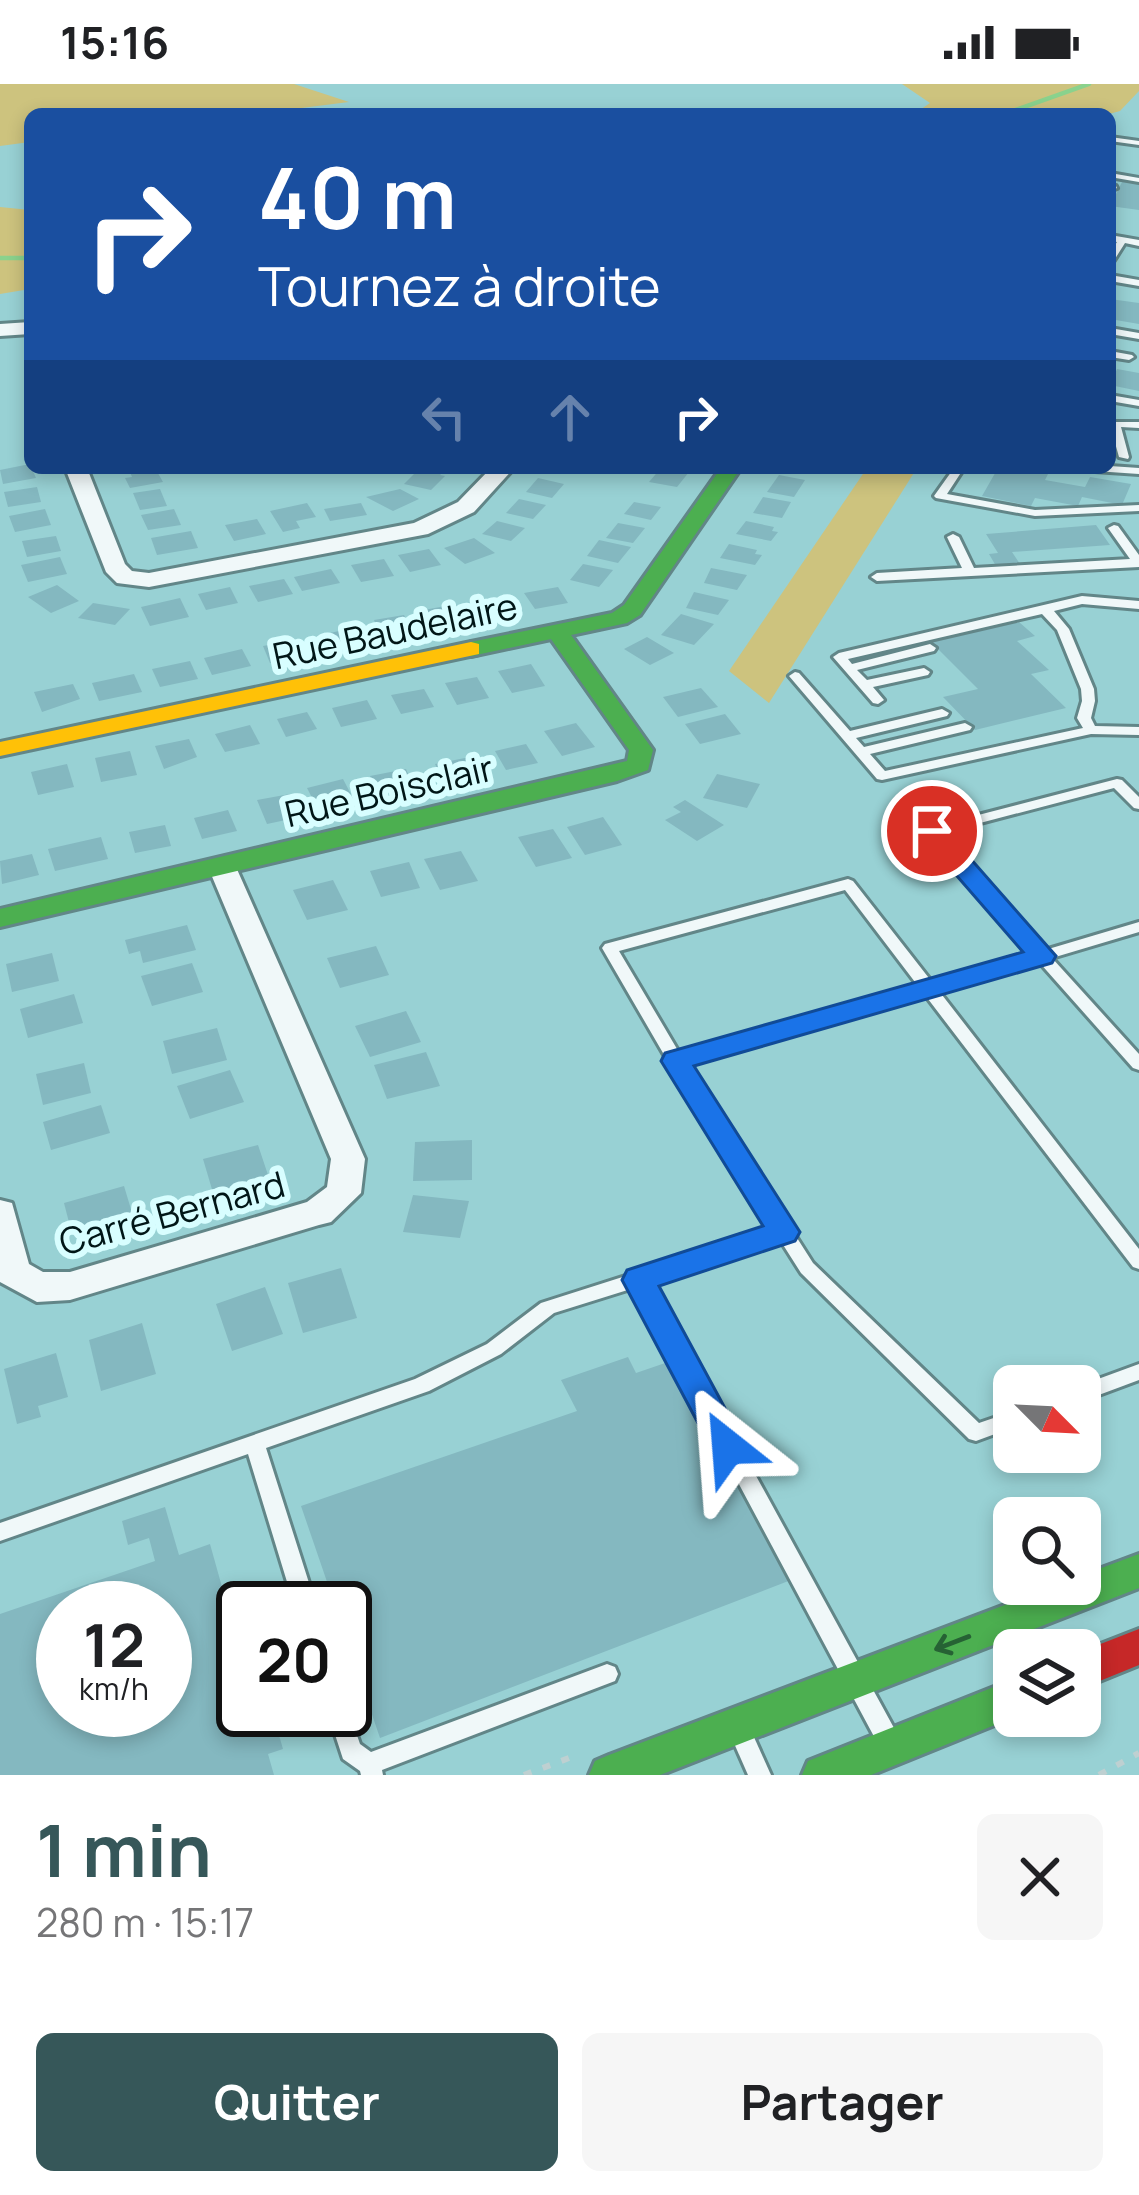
<!DOCTYPE html>
<html lang="fr">
<meta charset="utf-8">
<style>
body{margin:0;font-family:Manrope,sans-serif;background:#f6f6f6;color:#202124;height:100vh;display:flex;flex-direction:column;font-size:45px;white-space:nowrap}
*{box-sizing:border-box;margin:0}
p{font-size:39px;color:#757577}
.icon{flex:none;width:66px;height:66px;fill:none;stroke:currentColor;stroke-width:2;stroke-linecap:round;stroke-linejoin:round}
.map{position:relative;height:1691px;overflow:hidden}
.sheet{display:flex;flex-direction:column;background:#fff;flex:1}
.sheet>*{flex:none}
.guide{position:absolute;left:24px;top:24px;width:1092px;height:366px;border-radius:18px;box-shadow:0 6px 18px #0003;background:#1a4fa0;color:#fff;overflow:hidden}
.needle{width:78px;rotate:114deg}
.buttons{position:absolute;left:993px;top:1281px;display:grid;gap:24px}
.buttons a{display:grid;place-items:center;width:108px;height:108px;border-radius:18px;background:#fff;box-shadow:0 6px 18px #0003;font-size:60px}
.speed{position:absolute;left:36px;top:1497px;display:flex;gap:24px;font-size:60px;font-weight:700;text-align:center}
.speed>*{display:grid;place-content:center;width:156px;height:156px;border-radius:50%;background:#fff;box-shadow:0 6px 18px #0003;line-height:1}
.speed small{font-size:30px;font-weight:400}
.speed .limit{border:6px solid #111;border-radius:18px;background:#fff;color:#111}
.pin{position:absolute;display:grid;place-items:center;width:102px;height:102px;color:#fff;margin:-51px;border:6px solid #fff;border-radius:50%;box-shadow:0 3px 12px #0007}
.me{position:absolute;width:132px;margin:-66px;rotate:332deg;stroke-linejoin:round;filter:drop-shadow(0 0 9px #0008)}
.turn{display:flex;align-items:center;gap:42px;height:252px;padding:0 36px;font-size:54px}
.turn .icon{width:156px;height:156px;stroke-width:2.5}
.turn b{display:block;font-size:84px;line-height:102px}
.lanes{display:flex;align-items:center;height:114px;padding:0 36px;background:#0003;justify-content:center;gap:60px;direction:ltr}
.lanes .off{opacity:.35}
.round{display:grid;place-items:center;flex:none;width:126px;height:126px;border-radius:18px;background:#f6f6f6}
.summary{display:flex;align-items:center;justify-content:space-between;height:204px;padding:0 36px}
h1{font-size:72px;font-weight:700;line-height:90px;color:#365759}
.cta{display:flex;gap:24px;margin-top:auto;padding:24px 36px}
.cta a{flex:1;height:138px;border-radius:18px;background:#365759;color:#fff;font-size:48px;font-weight:700;line-height:138px;text-align:center}
.cta a+a{background:#f6f6f6;color:#202124}
.status{display:flex;justify-content:space-between;align-items:center;height:84px;padding:0 60px;background:#fff;direction:ltr}
.status svg{height:33px;fill:currentColor}
.map>svg:first-child{display:block}
.green{fill:#cdc37e}
.lines{fill:none;stroke-linecap:round;stroke-linejoin:round}
.stream{stroke:#8ad28d;stroke-width:4.5}
.building{fill:#84b8c0;fill-rule:evenodd}
.lane-casing{stroke:#628688;stroke-width:6}
.street-casing{stroke:#628688;stroke-width:6}
.fast-casing{stroke:#628688;stroke-width:6}
.slow-casing{stroke:#628688;stroke-width:6}
.jam-casing{stroke:#628688;stroke-width:6}
.path{stroke:#bed0d1;stroke-width:6;stroke-dasharray:8 12;stroke-linecap:butt}
.lane{fill:#f0f8f9;fill-rule:evenodd}
.street{fill:#f0f8f9;fill-rule:evenodd}
.fast{fill:#4caf50;fill-rule:evenodd}
.slow{fill:#ffc107;fill-rule:evenodd}
.jam{fill:#c62828;fill-rule:evenodd}
.oneway{stroke:#266234}
.route{fill:#1a73e8;stroke:#114b97;stroke-width:3}
.labels{text-anchor:middle;stroke-width:12;stroke-linejoin:round;paint-order:stroke}
.street-label{font-size:36px;fill:#011617;stroke:#d8feff}
</style>
<div class="status"><b>15:16</b><svg viewBox="0 0 49 12"><path d="M0 12V9h3v3zM5 12V6h3v6zM10 12V3h3v9zM15 12V0h3v12zM26 1h20v11H26zM47 4h2v5h-2z"/></svg></div>
<div class="map">
<svg width="1139" height="1691" viewBox="0 0 1139 1691">
<rect width="100%" height="100%" fill="#98d1d4"/>
<g class="green">
<path d="M0 0H294L349 18 253 30H30V58L0 62Z"/>
<path d="M902 0H1139V7L1120 27 1109 30H914L930 19Z"/>
<path d="M0 123 30 126V205L0 210Z"/>
<path d="M867 384H917L769 619 729 587Z"/>
</g>
<g class="lines">
<g class="stream">
<path d="M1004 30 1089 0"/>
<path d="M0 174H30"/>
</g>
</g>
<g class="building">
<path d="M1123 96 1139 98V126L1110 122Z"/>
<path d="M1110 215 1139 219V240L1110 235Z"/>
<path d="M1117 285 1139 289V307L1110 301Z"/>
<path d="M30 380 36 394 3 400 0 386Z"/>
<path d="M155 384 163 398 130 404 125 394 132 393 130 388Z"/>
<path d="M420 384 445 386 440 391 445 392 431 406 404 400Z"/>
<path d="M661 384H671L689 388 677 403 649 398Z"/>
<path d="M998 384 1048 390 1045 396 1085 403 1090 393 1131 400 1122 421 1082 413 1078 422 1035 414 1031 422 982 412Z"/>
<path d="M779 391 805 396 794 413 767 408Z"/>
<path d="M538 394 564 400 552 414 526 408Z"/>
<path d="M37 403 41 418 8 423 4 408Z"/>
<path d="M160 405 167 422 140 426 133 409Z"/>
<path d="M400 405 419 415 393 427 366 413Z"/>
<path d="M763 413 791 418 782 434 753 429Z"/>
<path d="M519 415 546 421 533 435 506 429Z"/>
<path d="M634 418 661 423 651 436 624 430Z"/>
<path d="M307 419 316 433 296 437 300 444 283 448 270 427Z"/>
<path d="M361 419 367 431 330 437 324 425Z"/>
<path d="M45 425 51 441 15 448 9 432Z"/>
<path d="M174 425 181 441 148 446 141 431Z"/>
<path d="M257 435 266 450 234 457 225 441Z"/>
<path d="M497 437 525 444 511 457 482 450Z"/>
<path d="M746 437 774 443 772 447 778 448 771 457 736 450Z"/>
<path d="M618 439 645 444 633 459 606 454Z"/>
<path d="M1096 441 1110 461 1012 468 1020 480 996 482 989 470 998 469 986 450Z"/>
<path d="M191 447 198 464 157 471 151 454Z"/>
<path d="M56 452 61 467 27 473 22 457Z"/>
<path d="M474 454 495 469 465 480 444 464Z"/>
<path d="M599 456 631 463 618 479 587 472Z"/>
<path d="M729 460 757 466 755 470 762 471 755 481 720 474Z"/>
<path d="M429 465 441 481 410 488 398 471Z"/>
<path d="M60 473 67 490 28 498 21 481Z"/>
<path d="M384 475 394 492 361 498 351 481Z"/>
<path d="M583 480 613 486 599 503 570 496Z"/>
<path d="M711 484 747 491 737 506 704 499Z"/>
<path d="M331 485 340 499 302 507 294 493Z"/>
<path d="M284 495 293 510 258 518 249 502Z"/>
<path d="M57 501 79 517 51 529 28 513Z"/>
<path d="M230 503 238 519 206 526 198 510Z"/>
<path d="M558 503 568 519 535 525 524 509Z"/>
<path d="M694 508 729 516 718 531 686 524Z"/>
<path d="M508 512 520 528 485 536 473 519Z"/>
<path d="M180 514 189 533 150 542 141 523Z"/>
<path d="M93 519 130 525 115 541 78 534Z"/>
<path d="M456 520 468 540 436 546 424 526Z"/>
<path d="M681 530 714 540 694 561 661 551Z"/>
<path d="M404 531 414 551 383 556 374 536Z"/>
<path d="M1019 538 1035 552 1017 557 1049 586 1031 590 1066 624 975 646 943 613 978 605 931 558Z"/>
<path d="M352 544 362 560 327 568 317 552Z"/>
<path d="M647 553 674 569 650 581 624 565Z"/>
<path d="M301 555 308 572 270 579 263 562Z"/>
<path d="M242 565 251 582 212 591 204 574Z"/>
<path d="M190 577 198 595 160 603 152 585Z"/>
<path d="M531 580 545 602 512 609 498 587Z"/>
<path d="M134 590 142 608 99 617 92 599Z"/>
<path d="M477 593 489 614 457 621 445 599Z"/>
<path d="M73 600 80 615 42 628 34 608Z"/>
<path d="M701 604 718 623 678 633 663 613Z"/>
<path d="M424 605 434 623 401 630 391 611Z"/>
<path d="M367 616 377 635 341 643 332 624Z"/>
<path d="M307 628 317 645 286 653 277 635Z"/>
<path d="M725 630 741 650 700 660 685 640Z"/>
<path d="M576 639 595 663 562 672 544 647Z"/>
<path d="M250 641 260 660 225 668 215 650Z"/>
<path d="M189 655 197 673 164 685 155 662Z"/>
<path d="M526 660 538 679 506 686 495 667Z"/>
<path d="M130 667 137 691 101 698 95 674Z"/>
<path d="M470 673 480 692 445 700 435 680Z"/>
<path d="M67 680 74 703 38 711 31 688Z"/>
<path d="M406 685 414 704 378 711 370 692Z"/>
<path d="M717 690 760 700 747 724 703 714Z"/>
<path d="M343 695 355 718 319 727 307 704Z"/>
<path d="M290 710 300 733 267 740 257 716Z"/>
<path d="M685 716 724 741 697 757 665 736 681 728 673 723Z"/>
<path d="M228 726 237 747 202 755 194 734Z"/>
<path d="M603 733 622 761 585 771 567 743Z"/>
<path d="M165 741 171 762 135 769 129 748Z"/>
<path d="M553 745 572 774 536 783 518 753Z"/>
<path d="M101 753 108 775 55 787 48 765Z"/>
<path d="M461 767 478 797 440 806 424 775Z"/>
<path d="M32 770 39 791 2 800 0 777Z"/>
<path d="M409 778 420 804 381 813 370 787Z"/>
<path d="M333 796 348 826 307 836 293 806Z"/>
<path d="M187 841 196 866 143 879 140 867 129 870 125 856Z"/>
<path d="M376 862 389 891 340 904 327 874Z"/>
<path d="M52 869 59 897 12 908 6 880Z"/>
<path d="M192 879 203 908 152 922 141 892Z"/>
<path d="M74 910 83 939 28 954 20 925Z"/>
<path d="M406 927 421 958 370 973 355 942Z"/>
<path d="M217 944 227 976 172 990 163 957Z"/>
<path d="M426 968 440 1002 387 1015 374 981Z"/>
<path d="M84 979 91 1009 43 1021 36 990Z"/>
<path d="M230 986 244 1018 190 1035 177 1002Z"/>
<path d="M101 1021 110 1049 51 1066 43 1038Z"/>
<path d="M472 1056V1096L413 1097 415 1058Z"/>
<path d="M258 1061 270 1097 214 1112 203 1075Z"/>
<path d="M124 1102 133 1132 72 1150 64 1119Z"/>
<path d="M413 1111 469 1117 460 1154 403 1148Z"/>
<path d="M341 1184 357 1234 303 1249 288 1199Z"/>
<path d="M265 1203 283 1250 232 1267 216 1220Z"/>
<path d="M142 1239 156 1290 101 1307 89 1256Z"/>
<path d="M56 1269 68 1313 38 1322 41 1333 17 1340 4 1285Z"/>
<path d="M628 1273 636 1289 674 1276 791 1496 380 1654 345 1551V1524H336L301 1422 577 1327 561 1296Z"/>
<path d="M165 1423 179 1471 210 1460 243 1578V1626H256L260 1639 274 1634 283 1665 268 1670 274 1691H0V1530L155 1477 149 1454 128 1461 122 1437ZM63 1524H165V1626H63Z"/>
</g>
<g class="lines">
<defs>
<g id="lane">
<path d="M1110 53 1139 57V61L1110 57Z"/>
<path d="M1110 89 1139 94V98L1110 93Z"/>
<path d="M1110 101 1116 102 1117 104 1110 107Z"/>
<path d="M1110 151 1139 156V162L1125 159 1113 178 1110 179V169L1117 158 1110 157Z"/>
<path d="M1110 191 1139 196V202L1110 197Z"/>
<path d="M1110 244 1139 249V255L1110 250Z"/>
<path d="M1110 267 1132 271 1134 273 1129 276 1110 273Z"/>
<path d="M1110 311 1139 316V322L1110 317Z"/>
<path d="M1111 338H1139V344L1121 343 1129 373 1128 375 1119 373 1110 341Z"/>
<path d="M1110 382 1139 384V390L1095 387 1090 384H1110Z"/>
<path d="M954 384H964L947 410 1035 426 1139 421V427L1035 432 936 414 934 412Z"/>
<path d="M1114 441 1118 442 1139 471V483L877 497 871 493 877 489 962 484 947 453 953 450 959 453 974 484 1130 475 1108 444Z"/>
<path d="M1082 512 1139 517V525L1082 520 1054 527 1069 545 1094 605 1095 617 1091 634 1095 642 1139 643V651L1091 650 882 696 877 695 789 592 795 588 799 589 850 647 942 625 949 629 947 632 856 654 864 663 965 639 972 643 970 646 870 670 885 687 1083 644 1077 634 1082 617 1081 605 1057 546 1042 530 848 575 852 580 930 560 936 564 934 567 857 586 867 596 924 584 930 588 928 591 873 603 884 616 878 620 873 619 833 573 839 569Z"/>
<path d="M1117 695 1122 696 1139 713V725L1134 724 1114 704 942 749 1045 866 1139 838V848L1052 874 1139 970V986L1133 984 1039 878 939 907 1139 1165V1185L1133 1183 925 911 686 980 813 1179 979 1339 1014 1327V1343L976 1357 969 1355 801 1189 780 1156 650 1198 894 1644 897 1652 894 1660 886 1663 878 1660 634 1204 554 1229 501 1270 429 1307 266 1364 317 1524H295L248 1370 0 1457V1439L415 1295 487 1260 541 1219 773 1145 670 981 602 864 605 860 848 795 853 797 932 898 1032 870 926 747 928 744ZM845 806 918 902 680 970 619 867Z"/>
<path d="M1139 1280V1296L1080 1318 1079 1302Z"/>
<path d="M607 1580 615 1583 618 1590 615 1597 382 1686 383 1691H361L360 1687 343 1675 327 1626H345L346 1619 360 1660 371 1668Z"/>
<path d="M741 1639 749 1642 771 1691H748L730 1650 733 1642Z"/>
</g>
<g id="street">
<path d="M30 238V250L0 252V240Z"/>
<path d="M65 384H87L125 480 132 487 149 489 414 439 458 418 491 384H514L474 428 428 450 149 503 117 499 106 488Z"/>
<path d="M222 774 236 783 365 1075 361 1109 331 1138 319 1141 70 1216 37 1218 0 1198V1116L12 1119 29 1180 43 1188H70L307 1118 327 1103 331 1075 208 783Z"/>
</g>
<g id="fast">
<path d="M721 384H741L640 531 627 539 571 551 653 666 648 686 617 697 0 843V825L627 677 629 666 551 555 471 572 460 565 471 558 612 529 624 521Z"/>
<path d="M1139 1470V1504L660 1691H589L595 1677 609 1671 1060 1500H1080V1492Z"/>
<path d="M1014 1595 1017 1632 871 1691H802L808 1677Z"/>
</g>
<path id="slow" d="M471 558 479 560V570L0 672V658Z"/>
<path id="jam" d="M1139 1545V1581L1080 1605V1568Z"/>
</defs>
<use href="#lane" class="lane-casing"/>
<use href="#street" class="street-casing"/>
<use href="#fast" class="fast-casing"/>
<use href="#slow" class="slow-casing"/>
<use href="#jam" class="jam-casing"/>
<g class="path">
<path d="M524 1691 569 1674"/>
<path d="M1099 1691 1139 1669"/>
</g>
<use href="#lane" class="lane"/>
<use href="#street" class="street"/>
<use href="#fast" class="fast"/>
<use href="#slow" class="slow"/>
<use href="#jam" class="jam"/>
</g>
<defs><path id="oneway-shaft" d="M-6 0H5M1.5-3L5.5 0L1.5 3" fill="none" stroke-width="1.6" stroke-linecap="round" stroke-linejoin="round" transform="scale(3)"/></defs>
<use class="oneway" href="#oneway-shaft" transform="translate(952 1559) rotate(159)"/>
<path class="route" d="M932 739 941 741 1056 872 1052 879 694 982 800 1148 795 1157 659 1202 746 1363 741 1373 728 1378 716 1373 622 1196 627 1186 763 1142 661 977 665 969 1023 868 923 753 920 747Z"/>
<g class="labels">
<g class="street-label">
<text transform="translate(395 547) rotate(-12)" y="13">Rue Baudelaire</text>
<text transform="translate(389 707) rotate(-13)" y="13">Rue Boisclair</text>
<text transform="translate(172 1129) rotate(-15)" y="13">Carré Bernard</text>
</g>
</g>
</svg>
<div class="buttons">
<a><svg class="needle" viewBox="-14 -14 28 28"><path d="M0-13l5 13h-10z" fill="#e53935"/><path d="M0 13l5-13h-10z" fill="#757577"/></svg></a>
<a><svg class="icon" aria-label="search" viewBox="0 0 24 24"><circle cx="10" cy="10" r="6"/><path d="M15 15l6 6"/></svg></a>
<a><svg class="icon" aria-label="layers" viewBox="0 0 24 24"><path d="M12 4l9 5-9 5-9-5zM3 14l9 5 9-5"/></svg></a>
</div>
<div class="speed"><div>12<small>km/h</small></div><div class="limit">20</div></div>
<div class="pin" style="left:932px;top:747px;background:#d93025"><svg class="icon" aria-label="arrive" viewBox="0 0 24 24"><path d="M6 21V4h12l-3 4 3 4H6"/></svg></div>
<svg class="me" style="left:728px;top:1363px" viewBox="-20 -20 40 40"><path d="M0-17L14 15 0 8-14 15z" fill="#1a73e8" stroke="#fff" stroke-width="4"/></svg>
<div class="guide">
<div class="turn"><svg class="icon" aria-label="right" viewBox="0 0 24 24"><path d="M7 20v-9h11M14 6l5 5-5 5"/></svg><div><b>40 m</b>Tournez à droite</div></div>
<div class="lanes"><svg class="icon off" aria-label="left" viewBox="0 0 24 24"><path d="M17 20v-9H6M10 6l-5 5 5 5"/></svg><svg class="icon off" aria-label="ahead" viewBox="0 0 24 24"><path d="M12 20V5M6 11l6-6 6 6"/></svg><svg class="icon" aria-label="right" viewBox="0 0 24 24"><path d="M7 20v-9h11M14 6l5 5-5 5"/></svg></div>
</div>
</div>
<section class="sheet">
<div class="summary"><div><h1>1 min</h1><p>280 m · 15:17</p></div><a class="round"><svg class="icon" aria-label="close" viewBox="0 0 24 24"><path d="M6 6l12 12M18 6L6 18"/></svg></a></div>
<div class="cta"><a>Quitter</a><a>Partager</a></div>
</section>
